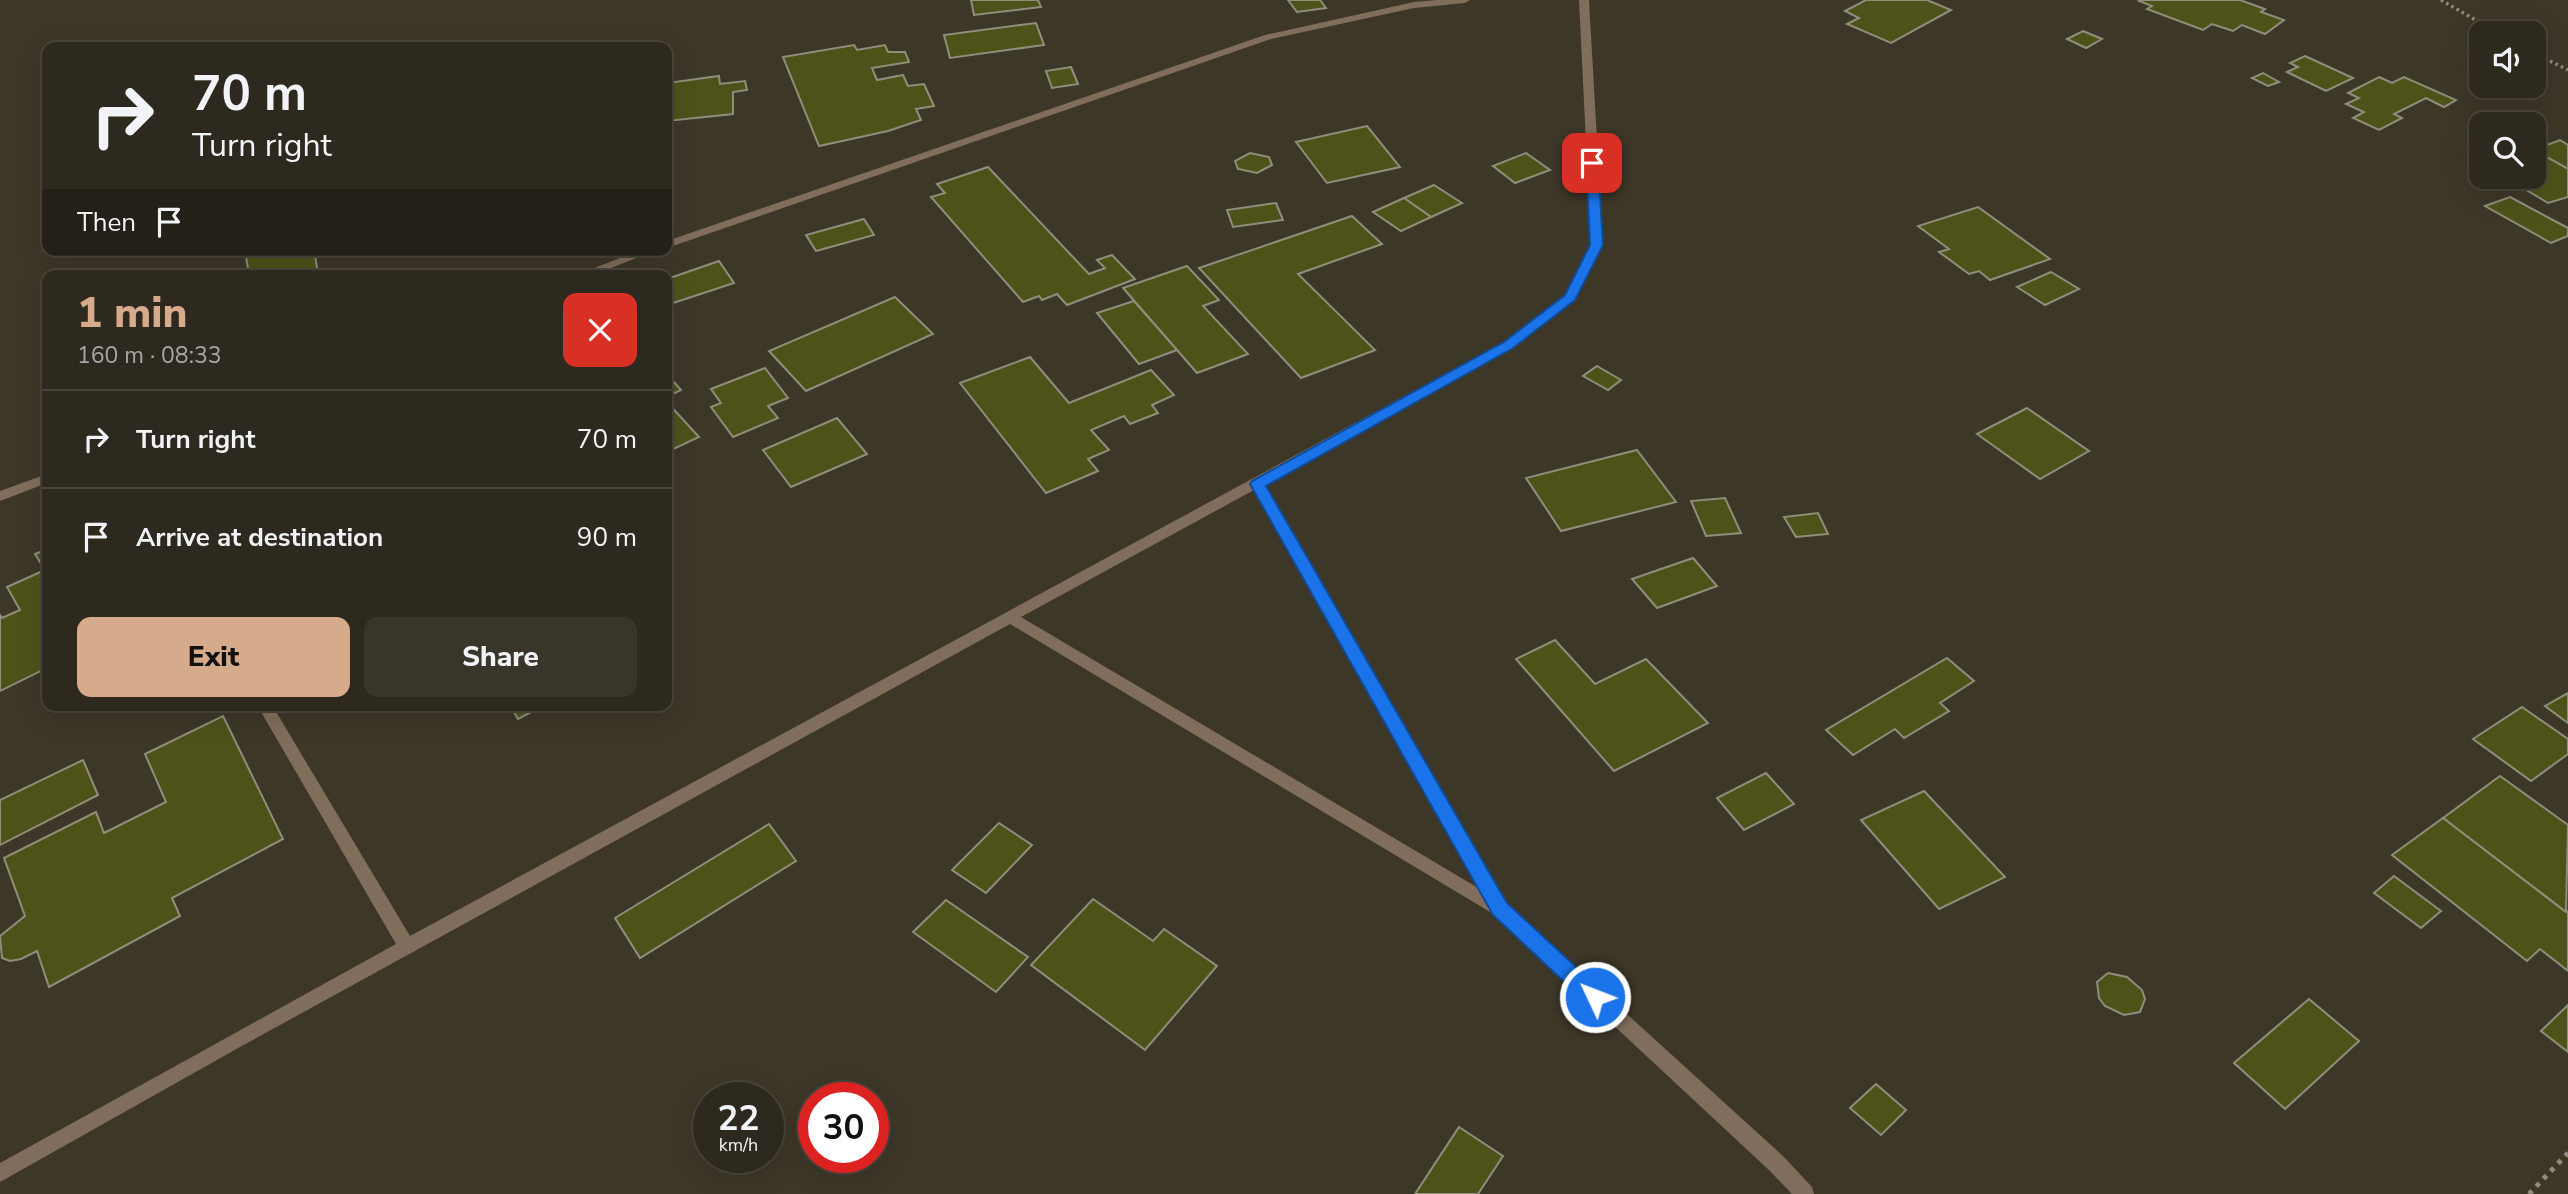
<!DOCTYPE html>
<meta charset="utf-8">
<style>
body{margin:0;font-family:"Nunito Sans",sans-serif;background:#3a352b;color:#f1f3f6;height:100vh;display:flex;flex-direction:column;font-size:26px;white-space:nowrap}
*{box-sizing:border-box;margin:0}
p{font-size:23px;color:#a7a6a4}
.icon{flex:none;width:38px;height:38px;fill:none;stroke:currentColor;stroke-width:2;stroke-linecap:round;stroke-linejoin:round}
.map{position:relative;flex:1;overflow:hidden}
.sheet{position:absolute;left:42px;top:270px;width:630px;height:441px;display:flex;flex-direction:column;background:#2e291e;border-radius:14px;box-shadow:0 7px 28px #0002,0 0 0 2px #49453c}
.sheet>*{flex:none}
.guide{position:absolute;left:42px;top:42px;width:630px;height:214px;border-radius:14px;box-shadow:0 7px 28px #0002,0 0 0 2px #49453c;background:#2e291e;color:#f1f3f6;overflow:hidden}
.controls{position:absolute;left:2469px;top:21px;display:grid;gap:14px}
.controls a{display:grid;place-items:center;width:77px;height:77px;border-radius:14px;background:#2e291e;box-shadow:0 7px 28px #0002,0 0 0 2px #49453c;font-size:35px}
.speed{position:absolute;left:693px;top:1082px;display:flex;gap:14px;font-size:35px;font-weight:700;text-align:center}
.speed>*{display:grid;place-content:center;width:91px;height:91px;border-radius:50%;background:#2e291e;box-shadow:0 7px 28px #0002,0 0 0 2px #49453c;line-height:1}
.speed small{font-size:18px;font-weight:400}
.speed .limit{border:10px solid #d22;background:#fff;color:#111}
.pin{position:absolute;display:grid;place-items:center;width:60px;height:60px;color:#fff;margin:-30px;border-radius:14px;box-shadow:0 4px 10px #0006}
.me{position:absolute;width:77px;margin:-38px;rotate:313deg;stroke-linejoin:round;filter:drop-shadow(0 0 5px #0008)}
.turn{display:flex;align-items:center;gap:24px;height:147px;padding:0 35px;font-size:32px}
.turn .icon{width:91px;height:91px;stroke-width:2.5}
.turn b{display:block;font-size:49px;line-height:60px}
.then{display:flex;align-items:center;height:66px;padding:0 35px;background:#0003;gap:14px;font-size:26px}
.round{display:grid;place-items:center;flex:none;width:74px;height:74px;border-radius:14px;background:#3a352b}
.headline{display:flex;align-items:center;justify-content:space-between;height:119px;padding:0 35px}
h1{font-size:42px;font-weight:800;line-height:52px;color:#d6ab8b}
.action{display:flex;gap:14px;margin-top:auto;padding:14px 35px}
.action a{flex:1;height:80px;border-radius:14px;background:#d6ab8b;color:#111;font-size:28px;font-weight:800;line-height:80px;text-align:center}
.action a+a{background:#3a352b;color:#f1f3f6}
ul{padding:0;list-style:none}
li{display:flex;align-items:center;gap:21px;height:98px;padding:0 35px;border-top:2px solid #49453c}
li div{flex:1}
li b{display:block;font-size:26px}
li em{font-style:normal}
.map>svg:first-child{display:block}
.building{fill:#4e5219;stroke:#8d8f7d;stroke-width:2}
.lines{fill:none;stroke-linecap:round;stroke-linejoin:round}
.path-far1{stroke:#908b80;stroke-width:3.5;stroke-dasharray:2.5 3.5;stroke-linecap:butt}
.path{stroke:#908b80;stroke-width:5;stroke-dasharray:4.5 6;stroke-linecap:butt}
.minor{fill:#806d5c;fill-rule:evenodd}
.route{fill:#1a73e8;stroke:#114b97;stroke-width:2}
</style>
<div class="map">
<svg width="2568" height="1194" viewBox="0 0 2568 1194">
<rect width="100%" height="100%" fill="#3d3728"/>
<g class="building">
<path d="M971 0H1038L1041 7 974 15Z"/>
<path d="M1288 0H1320L1326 8 1297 12Z"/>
<path d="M1866 0H1927L1951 10 1891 43 1847 24 1859 18 1845 11Z"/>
<path d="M2141 0H2240L2265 9 2261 12 2284 20 2265 34 2242 25 2233 31 2212 24 2203 30 2147 9 2152 6 2139 1Z"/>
<path d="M1036 23 1044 45 950 58 944 35Z"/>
<path d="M2083 31 2102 39 2086 48 2067 39Z"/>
<path d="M854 45 857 50 885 45 888 52H905L909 62 872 68 877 80 903 75 908 86 924 84 934 106 916 109 921 120 888 131 819 146 783 57Z"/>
<path d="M2305 56 2353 78 2326 91 2287 72 2298 67 2290 63Z"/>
<path d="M1071 67 1078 84 1052 88 1046 71Z"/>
<path d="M2263 73 2279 82 2268 86 2252 78Z"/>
<path d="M719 76 720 84 745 81 747 90 733 92V114L667 121V83Z"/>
<path d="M2379 77 2392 83 2404 77 2456 100 2444 107 2426 98 2394 114 2402 118 2379 130 2353 118 2364 112 2346 104 2359 98 2348 93Z"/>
<path d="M1367 126 1400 167 1327 183 1296 142Z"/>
<path d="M2560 140 2568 145V169L2534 150Z"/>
<path d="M2534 150 2568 169V197L2548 203 2518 185 2524 183 2513 177H2534Z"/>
<path d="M1250 153 1269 157 1272 165 1257 173 1238 169 1235 161Z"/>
<path d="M1526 153 1550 170 1515 183 1493 166Z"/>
<path d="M988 167 1089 274 1105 268 1097 260 1112 255 1135 279 1067 305 1057 294 1042 300 1039 296 1023 302 931 197 945 193 937 184Z"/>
<path d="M1434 185 1462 203 1431 217 1404 198Z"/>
<path d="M2510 197 2568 228V236L2551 243 2485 206Z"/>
<path d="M1404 198 1431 217 1401 231 1373 212Z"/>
<path d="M1276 203 1283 220 1233 227 1227 210Z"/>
<path d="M1978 207 2050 259 1990 280 1979 271 1969 274 1939 252 1949 249 1918 226Z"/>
<path d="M1352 216 1382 244 1298 274 1375 350 1301 378 1199 268Z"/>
<path d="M864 219 874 235 816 251 806 235Z"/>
<path d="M245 250H314L318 273 249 275Z"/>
<path d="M719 261 734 283 667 305V279Z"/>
<path d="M1187 266 1219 300 1203 306 1248 354 1197 373 1123 288Z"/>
<path d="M2051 272 2079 289 2045 305 2017 287Z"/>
<path d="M895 297 933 334 806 391 769 351Z"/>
<path d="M1134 301 1177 350 1139 364 1097 313Z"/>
<path d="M1030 357 1069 403 1151 370 1174 395 1152 405 1158 413 1130 424 1124 416 1091 430 1109 450 1088 459 1098 471 1046 493 960 383Z"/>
<path d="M1597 366 1621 380 1608 390 1583 376Z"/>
<path d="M765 368 788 398 768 406 778 418 733 437 711 407 721 403 711 389Z"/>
<path d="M667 374 681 390 667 397Z"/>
<path d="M667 402 699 437 667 452Z"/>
<path d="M2027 408 2089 451 2040 479 1977 434Z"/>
<path d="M837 418 867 454 791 487 763 450Z"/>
<path d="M1637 450 1676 502 1561 531 1526 478Z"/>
<path d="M1725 498 1741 533 1706 536 1691 501Z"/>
<path d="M1818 513 1828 534 1796 537 1784 517Z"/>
<path d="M47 549V668L0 691V615L2 618 20 610 7 587 45 570 35 554Z"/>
<path d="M1693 558 1717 586 1657 608 1632 579Z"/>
<path d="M1555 640 1595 684 1646 659 1708 723 1614 771 1516 659Z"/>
<path d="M1947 658 1974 681 1940 703 1949 711 1904 738 1895 729 1853 755 1826 730Z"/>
<path d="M2568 693V723L2545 706Z"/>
<path d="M510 705H545L518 719Z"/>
<path d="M2522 707 2568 739V754L2531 781 2473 739Z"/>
<path d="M223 716 283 839 172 898 180 916 49 987 37 951 21 959 10 961 2 958 0 936 25 916 4 858 96 812 104 833 166 802 145 754Z"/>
<path d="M83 760 98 795 0 845V800Z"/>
<path d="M1766 773 1794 804 1744 830 1717 798Z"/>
<path d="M2500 776 2568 825 2566 912 2443 818Z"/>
<path d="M1924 791 2005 877 1939 909 1861 820Z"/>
<path d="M2443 818 2566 912 2568 911V971L2540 949 2527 961 2392 855Z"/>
<path d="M999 823 1032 845 986 893 952 870Z"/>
<path d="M769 824 796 861 640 958 615 918Z"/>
<path d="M2394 876 2441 911 2421 928 2374 893Z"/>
<path d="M1093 899 1153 941 1164 929 1217 966 1145 1050 1031 965Z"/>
<path d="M946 900 1028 957 996 992 913 932Z"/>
<path d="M2108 973 2127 977 2142 990 2145 999 2140 1012 2124 1015 2105 1006 2099 998 2097 982Z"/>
<path d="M2309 999 2359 1041 2285 1109 2234 1063Z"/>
<path d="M2568 1005V1052L2541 1031Z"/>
<path d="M1876 1084 1906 1110 1881 1135 1850 1108Z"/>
<path d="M1459 1127 1503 1156 1478 1194H1415Z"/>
</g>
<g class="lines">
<g class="path-far1">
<path d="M2441 0 2498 33"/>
<path d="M2534 53 2568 70"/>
</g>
<path class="path" d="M2529 1194 2568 1153"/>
<g class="minor">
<path d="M1437 0H1470L1465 3 1414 8 1271 39 667 248V241L1265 35 1414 2Z"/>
<path d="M1579 0H1589L1603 245 1576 297 1512 348 1264 484 1506 904 1784 1157 1812 1187 1814 1194H1792L1770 1171 1495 915 1010 624 240 1047 0 1182V1163L396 944 257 705H272L410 936 1504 342 1565 295 1591 245ZM1254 490 1480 889 1021 617Z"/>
<path d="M641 250H657L593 275H576Z"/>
<path d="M47 474V483L0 501V491Z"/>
</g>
</g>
<path class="route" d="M1592 160 1598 163 1603 245 1575 300 1513 348 1266 486 1507 903 1602 991 1605 997 1602 1004 1595 1006 1588 1004 1493 915 1250 484 1252 481 1504 342 1565 295 1590 245 1586 163Z"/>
</svg>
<div class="controls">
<a><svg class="icon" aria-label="sound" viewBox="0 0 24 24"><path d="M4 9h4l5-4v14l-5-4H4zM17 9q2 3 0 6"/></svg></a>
<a><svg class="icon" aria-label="search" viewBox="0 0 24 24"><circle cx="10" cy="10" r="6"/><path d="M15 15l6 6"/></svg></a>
</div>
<div class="speed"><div>22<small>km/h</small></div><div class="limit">30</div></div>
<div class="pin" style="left:1592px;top:163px;background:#d93025"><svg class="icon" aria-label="arrive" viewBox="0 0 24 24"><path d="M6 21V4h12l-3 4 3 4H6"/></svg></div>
<svg class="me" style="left:1595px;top:997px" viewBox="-20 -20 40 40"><circle r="17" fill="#1a73e8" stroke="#fff" stroke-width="3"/><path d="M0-11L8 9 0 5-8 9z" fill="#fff"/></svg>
<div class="guide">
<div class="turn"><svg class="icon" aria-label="right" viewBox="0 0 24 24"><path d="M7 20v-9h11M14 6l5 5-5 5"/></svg><div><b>70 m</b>Turn right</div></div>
<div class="then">Then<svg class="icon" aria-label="arrive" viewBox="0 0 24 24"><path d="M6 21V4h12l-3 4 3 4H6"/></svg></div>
</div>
<section class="sheet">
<div class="headline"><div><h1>1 min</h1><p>160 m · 08:33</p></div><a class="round" style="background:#d93025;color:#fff"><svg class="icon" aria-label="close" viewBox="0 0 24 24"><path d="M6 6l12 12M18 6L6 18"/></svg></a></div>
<ul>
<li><svg class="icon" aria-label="right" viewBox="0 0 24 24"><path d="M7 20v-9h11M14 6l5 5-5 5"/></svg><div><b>Turn right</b></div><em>70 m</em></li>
<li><svg class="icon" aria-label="arrive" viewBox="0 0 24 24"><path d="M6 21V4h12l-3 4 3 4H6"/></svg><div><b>Arrive at destination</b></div><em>90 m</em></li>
</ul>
<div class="action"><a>Exit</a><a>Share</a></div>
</section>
</div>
